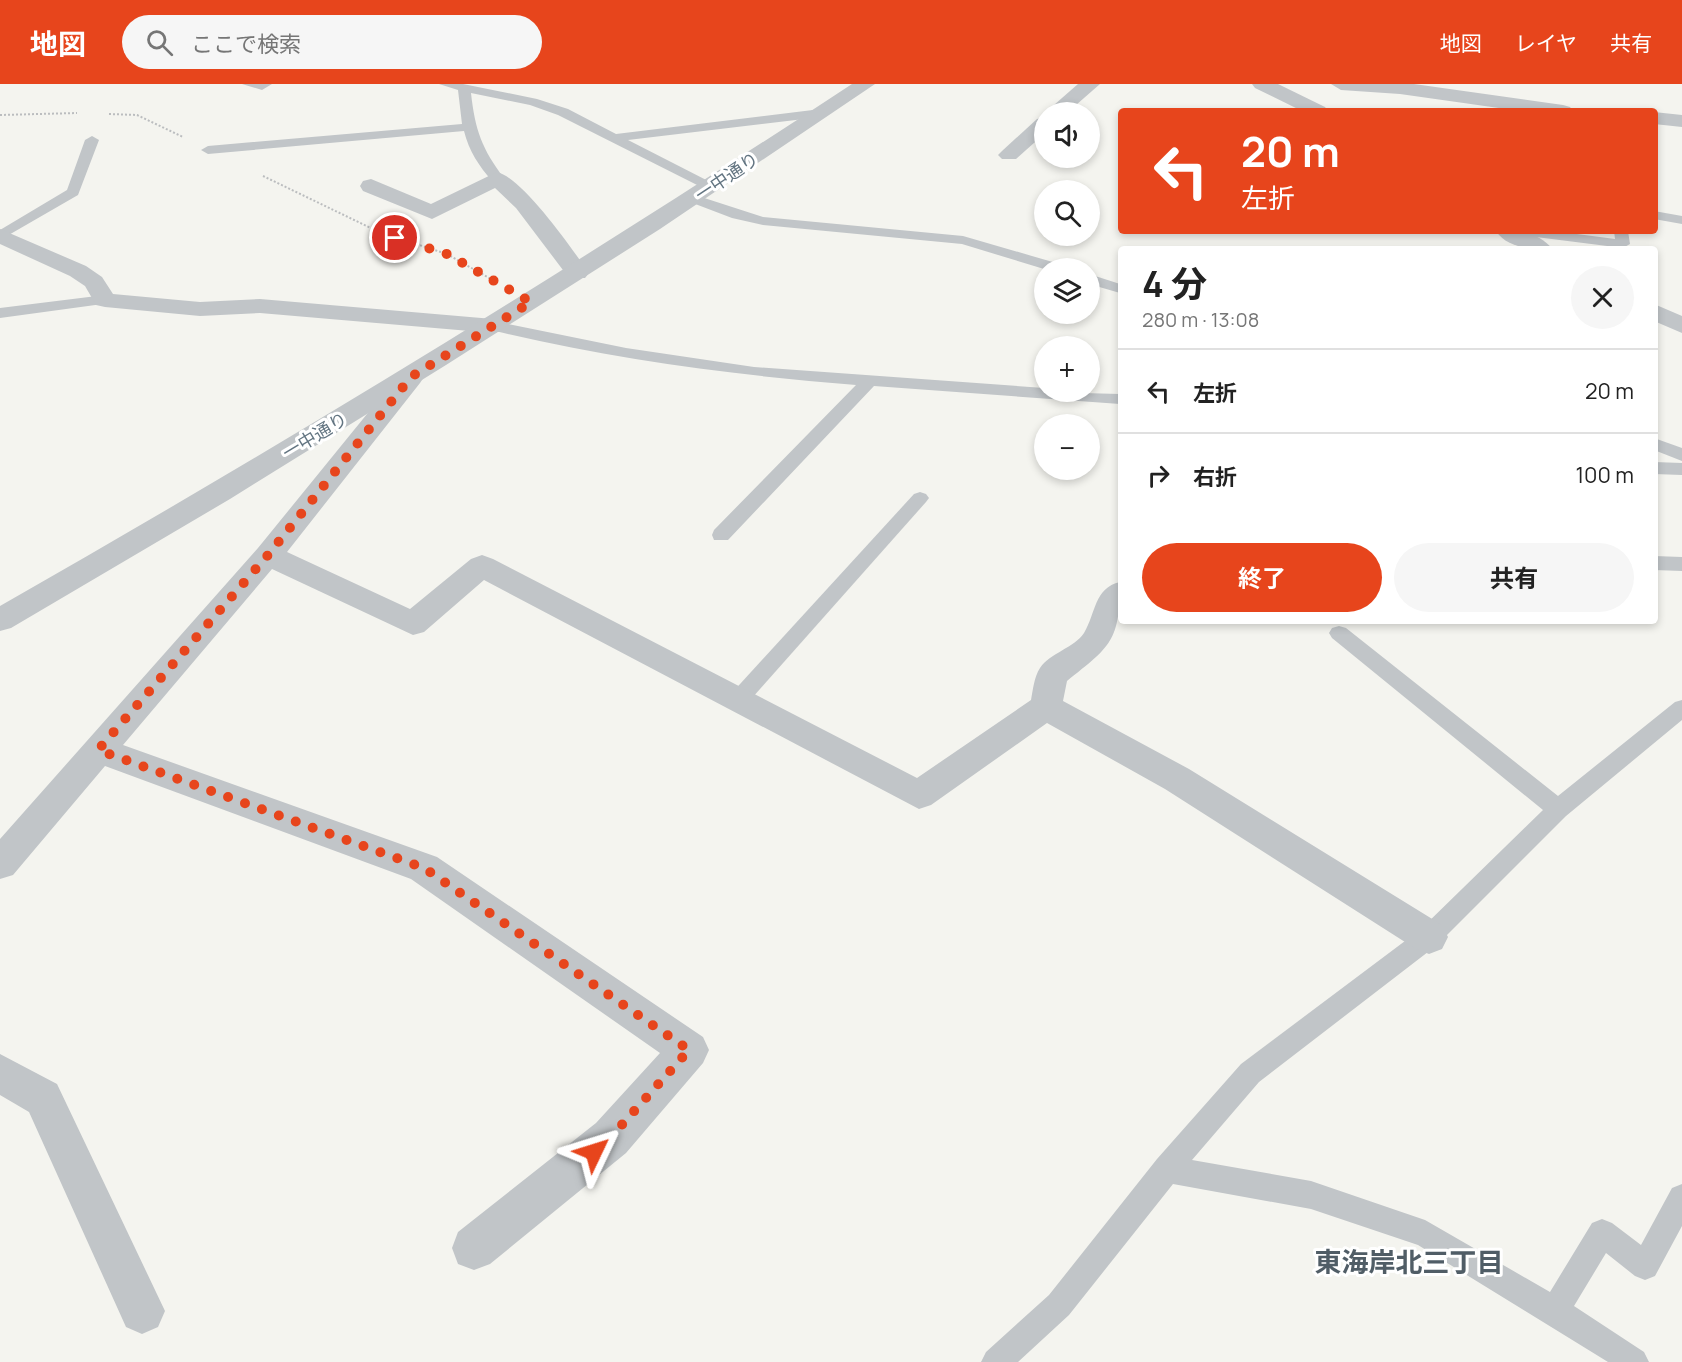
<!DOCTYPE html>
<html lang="ja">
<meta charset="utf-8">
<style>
body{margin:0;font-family:Manrope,"Noto Sans JP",sans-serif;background:#f6f6f6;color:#222;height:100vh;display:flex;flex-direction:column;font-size:22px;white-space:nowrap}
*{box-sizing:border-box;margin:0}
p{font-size:20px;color:#767676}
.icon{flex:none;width:33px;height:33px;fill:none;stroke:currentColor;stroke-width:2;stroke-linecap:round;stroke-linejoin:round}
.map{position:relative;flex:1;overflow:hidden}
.side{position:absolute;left:1118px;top:162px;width:540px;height:378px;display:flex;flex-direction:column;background:#fff;border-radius:6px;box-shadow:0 3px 9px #0003}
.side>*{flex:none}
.guide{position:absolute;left:1118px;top:24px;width:540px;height:126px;border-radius:6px;box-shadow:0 3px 9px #0003;background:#e7451c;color:#fff;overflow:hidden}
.fabs{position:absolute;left:1034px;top:18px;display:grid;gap:12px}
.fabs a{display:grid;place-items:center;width:66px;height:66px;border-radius:50%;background:#fff;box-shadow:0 3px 9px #0003;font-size:30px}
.pin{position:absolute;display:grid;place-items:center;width:51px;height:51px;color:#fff;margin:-26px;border:3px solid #fff;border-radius:50%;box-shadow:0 2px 6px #0007}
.me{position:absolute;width:66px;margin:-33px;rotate:49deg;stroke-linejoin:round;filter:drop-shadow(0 0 4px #0008)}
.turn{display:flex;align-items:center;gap:21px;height:126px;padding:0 24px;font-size:27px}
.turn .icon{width:78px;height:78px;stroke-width:2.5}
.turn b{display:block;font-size:42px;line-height:51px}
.round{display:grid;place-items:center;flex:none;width:63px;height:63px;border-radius:32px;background:#f6f6f6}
.summary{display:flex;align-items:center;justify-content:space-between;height:102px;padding:0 24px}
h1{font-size:36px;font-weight:700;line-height:45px}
.action{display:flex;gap:12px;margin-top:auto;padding:12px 24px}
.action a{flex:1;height:69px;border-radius:36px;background:#e7451c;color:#fff;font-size:24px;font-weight:700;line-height:69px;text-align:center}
.action a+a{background:#f6f6f6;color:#222}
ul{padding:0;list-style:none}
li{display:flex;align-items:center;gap:18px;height:84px;padding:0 24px;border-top:2px solid #e0e0e0}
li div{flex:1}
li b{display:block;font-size:22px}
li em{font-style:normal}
header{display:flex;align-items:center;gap:36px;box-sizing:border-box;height:84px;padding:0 30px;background:#e7451c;color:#fff}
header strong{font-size:28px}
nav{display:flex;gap:33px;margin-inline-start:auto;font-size:21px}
.search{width:420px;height:54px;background:#f6f6f6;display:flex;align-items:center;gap:15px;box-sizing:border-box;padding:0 21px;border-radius:33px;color:#767676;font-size:22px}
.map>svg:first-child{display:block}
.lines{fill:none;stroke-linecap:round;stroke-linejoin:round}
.path{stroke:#bbbdbf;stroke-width:2;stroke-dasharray:2 2;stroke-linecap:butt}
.service{fill:#c1c5c8;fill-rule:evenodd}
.minor{fill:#c1c5c8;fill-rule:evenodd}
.tertiary{fill:#c1c5c8;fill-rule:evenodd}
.route{stroke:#e7451c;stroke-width:10;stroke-dasharray:0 18}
.labels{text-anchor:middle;stroke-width:6;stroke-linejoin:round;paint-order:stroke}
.far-street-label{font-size:18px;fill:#627481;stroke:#fff}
.near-neighbourhood-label{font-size:27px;font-weight:bold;fill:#505d66;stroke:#fff}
</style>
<header>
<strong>地図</strong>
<div class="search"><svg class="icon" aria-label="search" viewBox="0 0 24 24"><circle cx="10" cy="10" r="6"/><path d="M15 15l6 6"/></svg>ここで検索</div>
<nav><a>地図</a><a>レイヤ</a><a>共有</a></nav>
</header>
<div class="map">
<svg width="1682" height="1278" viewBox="0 0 1682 1278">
<rect width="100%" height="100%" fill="#f4f4ef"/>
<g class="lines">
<g class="path">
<path d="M109 30 137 31 183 53"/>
<path d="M0 31 77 29"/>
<path d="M263 92 379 148 447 170 496 198"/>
</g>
<g class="service">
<path d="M242 0H272L262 6Z"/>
<path d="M439 0H463L537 15 568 25 616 50 821 25 827 29 821 33 628 56 716 101V107L711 108 558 31 530 21 471 9C475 46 482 65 504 94L502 97H492C479 82 469 67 464 47L208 70 201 66 208 62 462 40 458 6Z"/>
<path d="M92 52 99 56 78 111 0 156V146L67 106 85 56Z"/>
<path d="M695 111 763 133 963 152 1063 181 1065 184 1044 185 962 160 763 141 732 134 690 118 688 115Z"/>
<path d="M1654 127 1682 132V140L1654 135Z"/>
<path d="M1513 147H1554L1615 155 1614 147H1628L1630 160 1623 164 1520 151Z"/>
<path d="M1089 190 1120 200V209L1089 200Z"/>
<path d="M105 211 110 213 113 216 110 219 0 234V224Z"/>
<path d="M493 237 626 264 754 283 1044 304V308L1120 310V320L874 302 728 456H714L712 451 714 446 856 301C732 291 608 275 487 245L485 242Z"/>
<path d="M1654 354 1682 364V377L1654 366Z"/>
<path d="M1654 378 1682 379V391L1654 390Z"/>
<path d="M920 408 926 410 929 414 926 418 744 623 737 625 730 623 727 617 730 611 914 410Z"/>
<path d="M1654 472 1682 473V487L1654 486Z"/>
<path d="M1339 542 1346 544 1558 712 1675 618 1682 616V636L1566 732 1437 861 1259 998 1192 1076 1311 1097 1425 1136 1550 1208 1592 1139 1602 1135 1612 1139 1641 1161 1672 1104 1682 1100V1142L1655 1192 1645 1196 1635 1192 1606 1169 1574 1222 1644 1268 1649 1278H1608L1418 1161 1311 1125 1173 1100 1069 1231 1018 1278H981L986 1268 1049 1211 1157 1075 1241 980 1421 845 1543 726 1332 554 1329 549 1332 544Z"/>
</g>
<g class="minor">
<path d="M1078 0H1100L1068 28H1046Z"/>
<path d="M1252 0H1278L1325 23 1328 27H1302L1255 4Z"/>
<path d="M1331 0H1414L1563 21 1570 23 1573 27H1520L1400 10 1341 6Z"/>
<path d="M1654 28 1682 31V43L1654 40Z"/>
<path d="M1044 33V50L1016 75H1002L998 71 1002 67 1037 35Z"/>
<path d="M497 88C523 94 572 165 589 189L585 194H569L516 124 495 104 432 135 363 107 360 102 363 97 371 95 431 120Z"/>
<path d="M0 145 86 182 102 193 113 210 200 218 260 215 493 235 502 237 505 242 502 247 493 249 260 229 200 232 105 223 96 221 85 202 70 192 0 160Z"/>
<path d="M1496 147C1515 147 1539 147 1552 165 1532 165 1508 165 1496 147Z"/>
<path d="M1654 220 1682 232V249L1654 237Z"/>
<path d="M411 285 420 287 424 293 420 299 287 468 410 525 471 475 482 471 493 475 917 694 1031 616C1033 606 1034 593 1040 584 1050 569 1074 564 1084 549 1096 529 1094 504 1120 498 1120 557 1111 562 1067 597L1063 617 1189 685 1442 841 1448 853 1442 865 1429 870 1416 865 1165 705 1047 639 931 721 919 725 484 496 424 548 413 551 272 485 123 661 437 773 703 953 709 966 703 979 626 1069 490 1180 474 1186 458 1180 452 1164 458 1148 596 1039 660 969 411 795 105 682 13 791 0 795V755L258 464 402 287Z"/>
<path d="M0 970 57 1000 165 1227 158 1243 142 1250 126 1243 29 1028 0 1011Z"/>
</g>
<path class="tertiary" d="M852 0H875L660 145 446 281 230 415 11 544 0 547V522C290 357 573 183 852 0Z"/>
</g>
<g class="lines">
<path class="route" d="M395 154 447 170 531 218 411 293 268 471 98 666 424 784 689 966 610 1054 594 1068"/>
</g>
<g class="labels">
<g class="far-street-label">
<text transform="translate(727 93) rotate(-34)" y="6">一中通り</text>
<text transform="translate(315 352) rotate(-31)" y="6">一中通り</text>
</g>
<g class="near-neighbourhood-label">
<text x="1409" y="1188">東海岸北三丁目</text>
</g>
</g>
</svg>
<div class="fabs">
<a><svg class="icon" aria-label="sound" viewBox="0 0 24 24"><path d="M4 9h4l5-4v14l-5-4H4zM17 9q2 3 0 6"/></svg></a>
<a><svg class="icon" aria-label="search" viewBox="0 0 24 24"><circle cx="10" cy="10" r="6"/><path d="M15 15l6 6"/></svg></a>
<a><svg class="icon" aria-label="layers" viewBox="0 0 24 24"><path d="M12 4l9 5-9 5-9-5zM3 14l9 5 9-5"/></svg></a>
<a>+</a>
<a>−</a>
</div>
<div class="pin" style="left:395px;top:154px;background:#d93025"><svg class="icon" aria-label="arrive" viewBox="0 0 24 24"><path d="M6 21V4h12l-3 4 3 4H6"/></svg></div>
<svg class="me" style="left:594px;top:1068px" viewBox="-20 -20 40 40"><path d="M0-17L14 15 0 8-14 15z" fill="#e7451c" stroke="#fff" stroke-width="4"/></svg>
<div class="guide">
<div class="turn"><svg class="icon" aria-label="left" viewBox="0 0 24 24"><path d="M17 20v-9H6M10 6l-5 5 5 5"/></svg><div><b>20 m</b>左折</div></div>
</div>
<section class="side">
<div class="summary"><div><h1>4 分</h1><p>280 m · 13:08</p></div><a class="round"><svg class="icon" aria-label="close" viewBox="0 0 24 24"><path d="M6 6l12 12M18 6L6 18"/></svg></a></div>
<ul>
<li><svg class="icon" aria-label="left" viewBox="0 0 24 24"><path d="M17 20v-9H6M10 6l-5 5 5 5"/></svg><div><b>左折</b></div><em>20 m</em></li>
<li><svg class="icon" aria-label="right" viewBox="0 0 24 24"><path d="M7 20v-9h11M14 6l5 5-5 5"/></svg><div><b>右折</b></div><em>100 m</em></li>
</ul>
<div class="action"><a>終了</a><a>共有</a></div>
</section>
</div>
